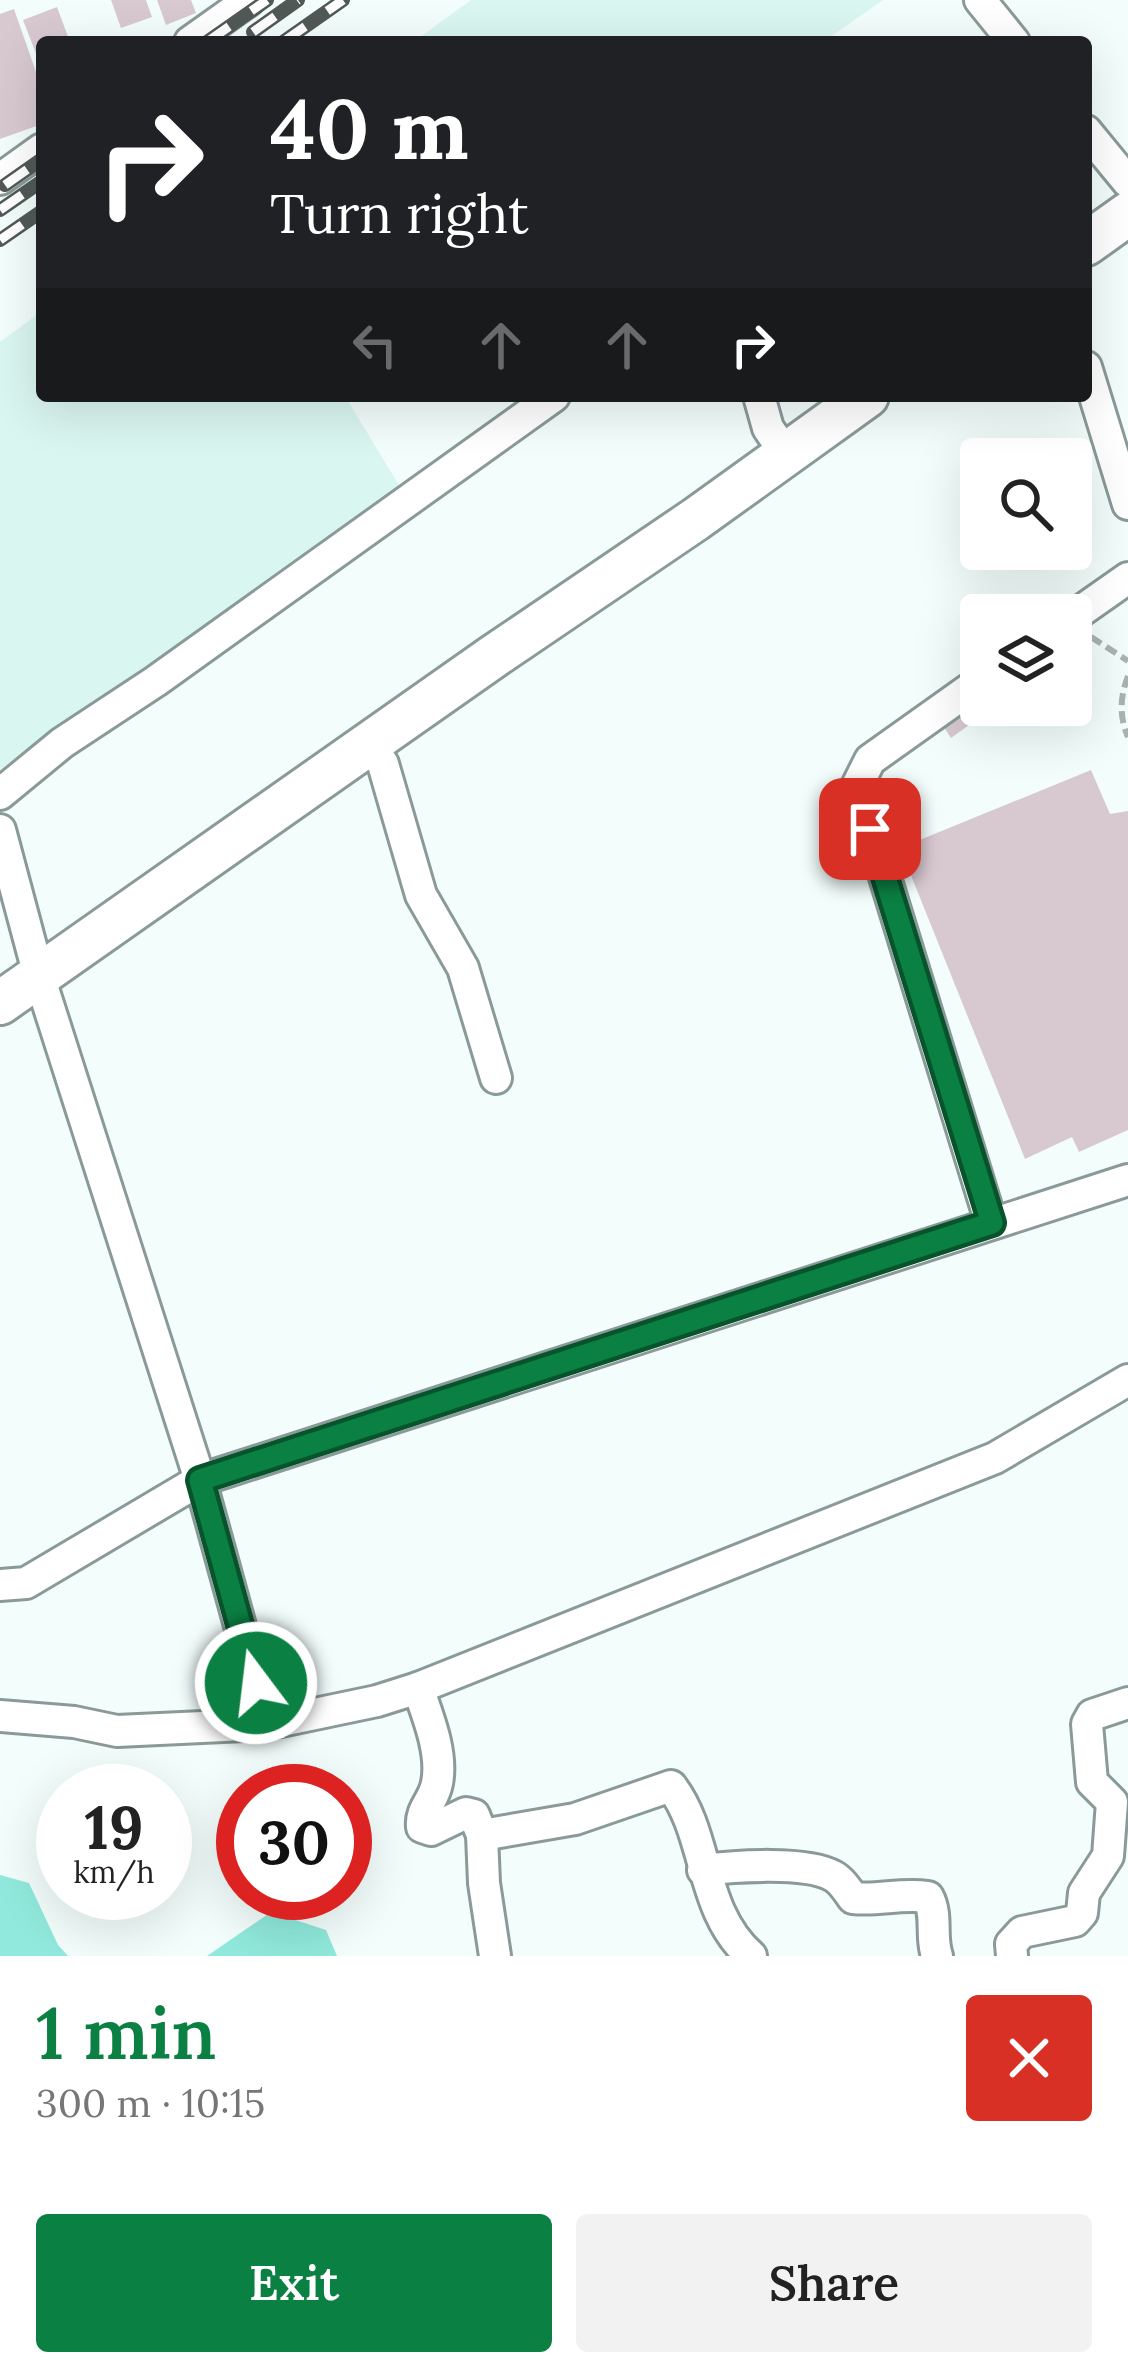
<!DOCTYPE html>
<meta charset="utf-8">
<style>
body{margin:0;font-family:Lora,serif;background:#f2f2f2;color:#222;height:100vh;display:flex;flex-direction:column;font-size:45px;white-space:nowrap}
*{box-sizing:border-box;margin:0}
p{font-size:39px;color:#767676}
.icon{flex:none;width:66px;height:66px;fill:none;stroke:currentColor;stroke-width:2;stroke-linecap:round;stroke-linejoin:round}
.map{position:relative;height:1956px;overflow:hidden}
.sheet{display:flex;flex-direction:column;background:#fff;flex:1}
.sheet>*{flex:none}
.banner{position:absolute;left:36px;top:36px;width:1056px;height:366px;border-radius:12px;box-shadow:0 12px 48px #0002;background:#202124;color:#fff;overflow:hidden}
.fabs{position:absolute;left:960px;top:438px;display:grid;gap:24px}
.fabs a{display:grid;place-items:center;width:132px;height:132px;border-radius:12px;background:#fff;box-shadow:0 12px 48px #0002;font-size:60px}
.speed{position:absolute;left:36px;top:1764px;display:flex;gap:24px;font-size:60px;font-weight:700;text-align:center}
.speed>*{display:grid;place-content:center;width:156px;height:156px;border-radius:50%;background:#fff;box-shadow:0 12px 48px #0002;line-height:1}
.speed small{font-size:30px;font-weight:400}
.speed .limit{border:18px solid #d22;background:#fff;color:#111}
.pin{position:absolute;display:grid;place-items:center;width:102px;height:102px;color:#fff;margin:-51px;border-radius:24px;box-shadow:0 6px 18px #0006}
.me{position:absolute;width:132px;margin:-66px;rotate:345deg;stroke-linejoin:round;filter:drop-shadow(0 0 9px #0008)}
.turn{display:flex;align-items:center;gap:42px;height:252px;padding:0 36px;font-size:54px}
.turn .icon{width:156px;height:156px;stroke-width:2.5}
.turn b{display:block;font-size:84px;line-height:102px}
.lanes{display:flex;align-items:center;height:114px;padding:0 36px;background:#0003;justify-content:center;gap:60px;direction:ltr}
.lanes .off{opacity:.35}
.round{display:grid;place-items:center;flex:none;width:126px;height:126px;border-radius:12px;background:#f2f2f2}
.overview{display:flex;align-items:center;justify-content:space-between;height:204px;padding:0 36px}
h1{font-size:72px;font-weight:600;line-height:90px;color:#0b8043}
.cta{display:flex;gap:24px;margin-top:auto;padding:24px 36px}
.cta a{flex:1;height:138px;border-radius:12px;background:#0b8043;color:#fff;font-size:48px;font-weight:600;line-height:138px;text-align:center}
.cta a+a{background:#f2f2f2;color:#222}
.map>svg:first-child{display:block}
.built{fill:#daf6f1}
.green{fill:#90e9dc}
.building{fill:#d8c9d0}
.lines{fill:none;stroke-linecap:round;stroke-linejoin:round}
.street-casing{stroke:#8a9a98;stroke-width:36}
.secondary-casing{stroke:#8a9a98;stroke-width:48}
.path{stroke:#aab3b2;stroke-width:6;stroke-dasharray:12 6;stroke-linecap:butt}
.street{stroke:#fff;stroke-width:30}
.secondary{stroke:#fff;stroke-width:42}
.rail-casing{stroke:#515957;stroke-width:14}
.rail{stroke:#fff;stroke-width:9;stroke-dasharray:27;stroke-linecap:butt}
.route-casing{stroke:#07532c;stroke-width:30}
.route{stroke:#0b8043;stroke-width:21}
</style>
<div class="map">
<svg width="1128" height="1956" viewBox="0 0 1128 1956">
<rect width="100%" height="100%" fill="#f3fefc"/>
<g class="built">
<path d="M471 0H883L823 42H413Z"/>
<path d="M42 311V396H345L402 490 0 773V342Z"/>
</g>
<g class="green">
<path d="M0 1875 29 1883 58 1945 68 1956H0Z"/>
<path d="M271 1912 326 1930 337 1956H207Z"/>
</g>
<g class="building">
<path d="M111 0H146L152 17 121 28Z"/>
<path d="M157 0H191L196 13 166 25Z"/>
<path d="M57 7 70 42H42V69L23 20Z"/>
<path d="M14 9 42 89V124L0 139V14Z"/>
<path d="M981 700V705H997L951 738 943 726Z"/>
<path d="M1091 770 1110 814 1128 811V1130L1079 1152 1072 1137 1025 1159 900 848Z"/>
</g>
<g class="lines">
<defs>
<g id="street">
<path d="M980 0 1014 42"/>
<path d="M190 42 249 0"/>
<path d="M1086 131 1128 182"/>
<path d="M0 179 42 149"/>
<path d="M1086 367 1128 504"/>
<path d="M759 396 768 428 785 453"/>
<path d="M1071 618 1128 578"/>
<path d="M981 681 870 760 857 786 991 1223"/>
<path d="M370 743 383 764 421 895 463 968 496 1078"/>
<path d="M0 794 62 743 156 681 554 396"/>
<path d="M0 830 39 976 200 1480 267 1724"/>
<path d="M0 1585 26 1583 200 1480 1128 1180"/>
<path d="M418 1688C428 1717 443 1753 437 1783 434 1801 420 1809 422 1827L431 1830 466 1813 474 1815 482 1835 484 1883 495 1956"/>
<path d="M0 1716 74 1722 117 1731 267 1724 377 1701 418 1688 995 1458 1128 1380"/>
<path d="M482 1835 575 1819 671 1786C709 1835 699 1910 751 1956"/>
<path d="M703 1870C734 1866 807 1861 833 1876 841 1880 848 1891 853 1898 879 1901 900 1893 928 1897 938 1916 930 1936 937 1956"/>
<path d="M1012 1956 1011 1944 1022 1932 1075 1921 1082 1913 1084 1893 1108 1856 1112 1802 1092 1782 1087 1724 1092 1715 1128 1703"/>
</g>
<g id="secondary">
<path d="M1086 244 1128 214"/>
<path d="M0 1003 494 656 696 519 867 396"/>
</g>
</defs>
<use href="#street" class="street-casing"/>
<use href="#secondary" class="secondary-casing"/>
<g class="path">
<path d="M1091 637 1128 661"/>
<path d="M1128 676C1120 697 1119 716 1128 737"/>
</g>
<use href="#street" class="street"/>
<use href="#secondary" class="secondary"/>
<defs>
<g id="rail">
<path d="M253 32 298 0"/>
<path d="M207 42 267 0"/>
<path d="M283 42 343 0"/>
<path d="M5 185 42 159"/>
<path d="M0 210 42 181"/>
<path d="M0 240 42 211"/>
</g>
</defs>
<use href="#rail" class="rail-casing"/>
<use href="#rail" class="rail"/>
</g>
<g class="lines">
<defs>
<path id="route" d="M256 1683 200 1480 992 1223 870 829"/>
</defs>
<use href="#route" class="route-casing"/>
<use href="#route" class="route"/>
</g>
</svg>
<div class="fabs">
<a><svg class="icon" aria-label="search" viewBox="0 0 24 24"><circle cx="10" cy="10" r="6"/><path d="M15 15l6 6"/></svg></a>
<a><svg class="icon" aria-label="layers" viewBox="0 0 24 24"><path d="M12 4l9 5-9 5-9-5zM3 14l9 5 9-5"/></svg></a>
</div>
<div class="speed"><div>19<small>km/h</small></div><div class="limit">30</div></div>
<div class="pin" style="left:870px;top:829px;background:#d93025"><svg class="icon" aria-label="arrive" viewBox="0 0 24 24"><path d="M6 21V4h12l-3 4 3 4H6"/></svg></div>
<svg class="me" style="left:256px;top:1683px" viewBox="-20 -20 40 40"><circle r="17" fill="#0b8043" stroke="#fff" stroke-width="3"/><path d="M0-11L8 9 0 5-8 9z" fill="#fff"/></svg>
<div class="banner">
<div class="turn"><svg class="icon" aria-label="right" viewBox="0 0 24 24"><path d="M7 20v-9h11M14 6l5 5-5 5"/></svg><div><b>40 m</b>Turn right</div></div>
<div class="lanes"><svg class="icon off" aria-label="left" viewBox="0 0 24 24"><path d="M17 20v-9H6M10 6l-5 5 5 5"/></svg><svg class="icon off" aria-label="ahead" viewBox="0 0 24 24"><path d="M12 20V5M6 11l6-6 6 6"/></svg><svg class="icon off" aria-label="ahead" viewBox="0 0 24 24"><path d="M12 20V5M6 11l6-6 6 6"/></svg><svg class="icon" aria-label="right" viewBox="0 0 24 24"><path d="M7 20v-9h11M14 6l5 5-5 5"/></svg></div>
</div>
</div>
<section class="sheet">
<div class="overview"><div><h1>1 min</h1><p>300 m · 10:15</p></div><a class="round" style="background:#d93025;color:#fff"><svg class="icon" aria-label="close" viewBox="0 0 24 24"><path d="M6 6l12 12M18 6L6 18"/></svg></a></div>
<div class="cta"><a>Exit</a><a>Share</a></div>
</section>
